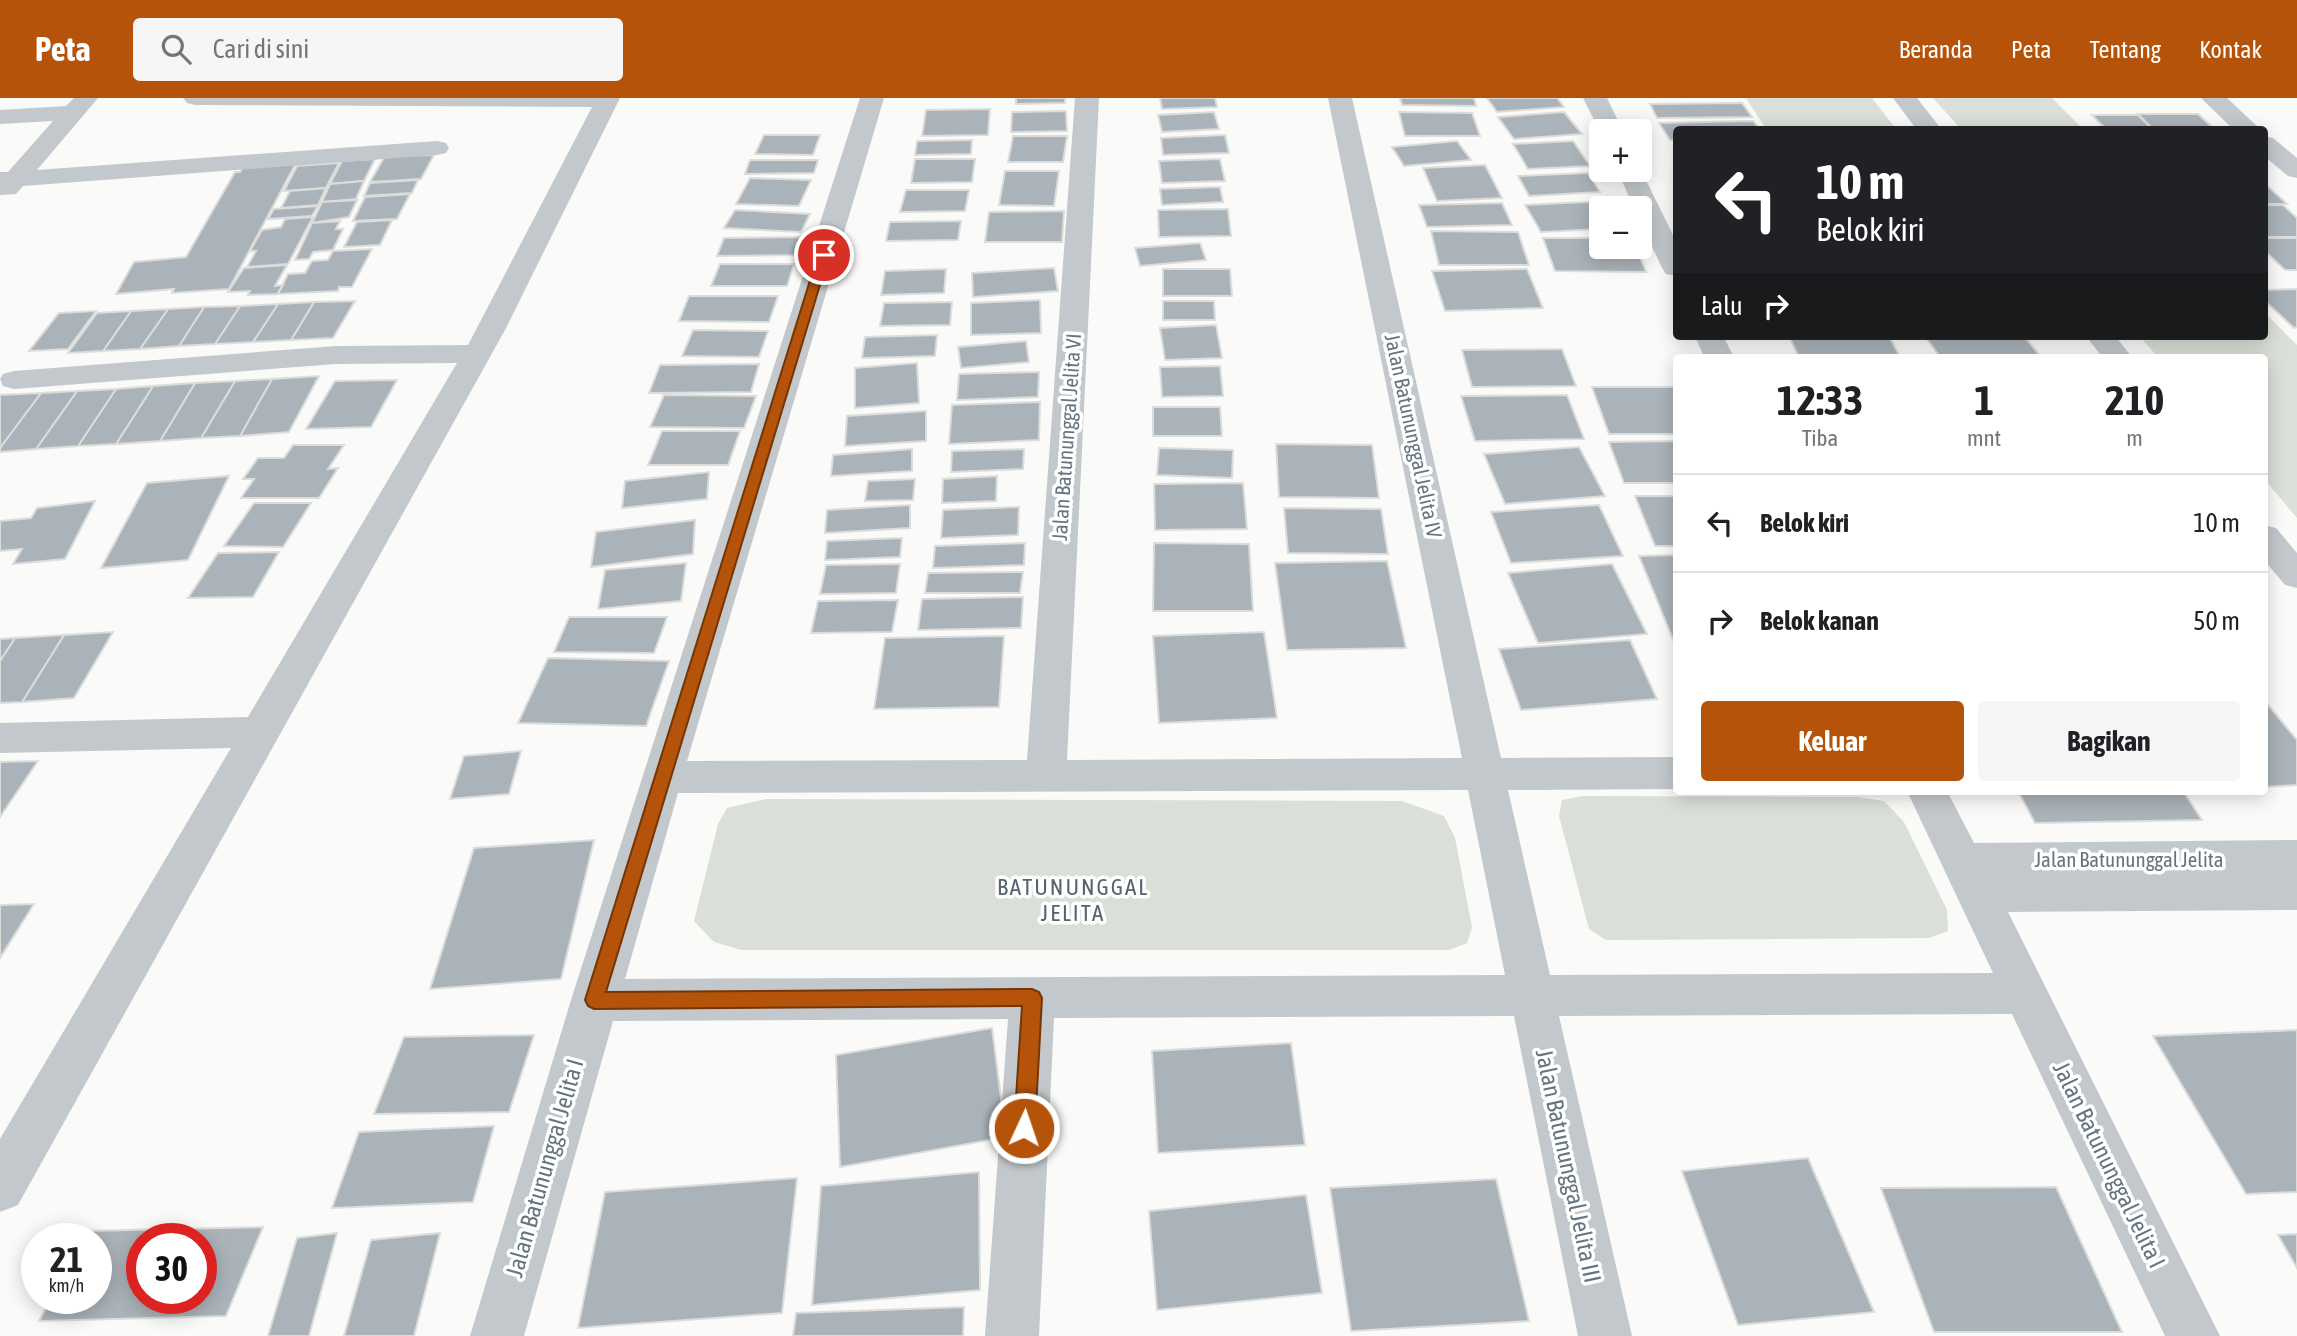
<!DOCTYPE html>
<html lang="id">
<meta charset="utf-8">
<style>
body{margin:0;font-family:"Asap Condensed",sans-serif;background:#f6f6f6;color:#202124;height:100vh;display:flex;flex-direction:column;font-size:26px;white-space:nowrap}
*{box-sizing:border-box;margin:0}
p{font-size:23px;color:#757577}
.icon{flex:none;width:38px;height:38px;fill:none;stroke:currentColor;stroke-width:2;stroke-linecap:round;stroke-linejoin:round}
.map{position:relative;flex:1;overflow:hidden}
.sheet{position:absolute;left:1673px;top:256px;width:595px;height:441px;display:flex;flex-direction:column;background:#fff;border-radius:7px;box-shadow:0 4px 18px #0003}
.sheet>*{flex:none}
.top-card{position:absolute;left:1673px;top:28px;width:595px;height:214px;border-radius:7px;box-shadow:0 4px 18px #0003;background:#202124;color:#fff;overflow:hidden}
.tools{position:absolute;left:1589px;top:21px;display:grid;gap:14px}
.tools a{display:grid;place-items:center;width:63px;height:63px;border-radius:7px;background:#fff;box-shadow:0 4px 18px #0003;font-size:35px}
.speed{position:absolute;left:21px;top:1125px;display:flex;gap:14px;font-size:35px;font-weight:700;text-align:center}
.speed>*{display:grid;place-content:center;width:91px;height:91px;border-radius:50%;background:#fff;box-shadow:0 4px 18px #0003;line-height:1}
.speed small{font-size:18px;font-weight:400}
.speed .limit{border:10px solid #d22;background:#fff;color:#111}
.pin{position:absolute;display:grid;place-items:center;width:60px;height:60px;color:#fff;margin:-30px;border:4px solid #fff;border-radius:50%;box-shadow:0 2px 7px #0007}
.me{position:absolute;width:77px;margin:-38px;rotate:3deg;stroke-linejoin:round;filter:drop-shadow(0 0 5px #0008)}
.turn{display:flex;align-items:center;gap:24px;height:147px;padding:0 28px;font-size:32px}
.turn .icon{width:91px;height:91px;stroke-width:2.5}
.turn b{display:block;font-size:49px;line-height:60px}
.then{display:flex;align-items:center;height:66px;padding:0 28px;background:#0003;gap:14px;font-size:26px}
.eta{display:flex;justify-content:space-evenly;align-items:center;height:119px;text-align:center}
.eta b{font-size:42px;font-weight:700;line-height:49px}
.primary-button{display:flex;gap:14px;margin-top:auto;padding:14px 28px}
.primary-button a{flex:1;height:80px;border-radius:7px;background:#b45309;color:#fff;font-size:28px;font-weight:700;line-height:80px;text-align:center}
.primary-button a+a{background:#f6f6f6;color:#202124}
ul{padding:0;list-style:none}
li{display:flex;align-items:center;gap:21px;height:98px;padding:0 28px;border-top:2px solid #e0e0e0}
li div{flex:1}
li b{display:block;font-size:26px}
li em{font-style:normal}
header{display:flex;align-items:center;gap:42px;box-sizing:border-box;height:98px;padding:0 35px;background:#b45309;color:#fff}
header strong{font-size:33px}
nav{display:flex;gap:38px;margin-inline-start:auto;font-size:24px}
.search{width:490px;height:63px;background:#f6f6f6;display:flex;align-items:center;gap:18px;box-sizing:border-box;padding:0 24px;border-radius:7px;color:#757577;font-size:26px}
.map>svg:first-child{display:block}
.green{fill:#dadfd7}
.building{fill:#aab3b9;stroke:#dcdcda;stroke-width:2;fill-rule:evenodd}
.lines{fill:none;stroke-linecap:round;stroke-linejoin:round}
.minor{fill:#c3c8cc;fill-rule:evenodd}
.route{fill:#b45309;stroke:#753606;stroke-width:2}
.labels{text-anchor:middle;stroke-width:7;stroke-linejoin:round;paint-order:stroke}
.street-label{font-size:21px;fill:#657683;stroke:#fff}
.neighbourhood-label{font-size:23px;letter-spacing:2px;fill:#57646e;stroke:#fff}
.near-street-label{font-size:24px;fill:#657683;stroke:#fff}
</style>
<header>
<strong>Peta</strong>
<div class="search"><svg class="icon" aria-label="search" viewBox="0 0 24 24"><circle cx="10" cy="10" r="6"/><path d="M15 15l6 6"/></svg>Cari di sini</div>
<nav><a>Beranda</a><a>Peta</a><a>Tentang</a><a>Kontak</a></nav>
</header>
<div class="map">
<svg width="2297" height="1238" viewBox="0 0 2297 1238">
<rect width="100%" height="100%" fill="#fafaf8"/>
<g class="green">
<path d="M1746 0H1872L1896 31H1766Z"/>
<path d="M1933 0H2052L2083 31H1961Z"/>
<path d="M2265 215 2297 247V420L2265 382 2264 259H2158L2139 238H2264Z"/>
<path d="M1583 698 1858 699 1884 703 1904 724 1947 812 1948 833 1929 840 1606 842 1589 831 1559 718 1562 702Z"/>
<path d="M766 701 1402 703 1444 718 1455 740 1472 829 1467 845 1449 852H741L714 844 694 823 718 726 727 710Z"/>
</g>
<g class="building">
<path d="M1016 0H1065V5L1016 6Z"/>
<path d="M1160 0H1215L1217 9 1162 11Z"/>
<path d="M1400 0H1474L1476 8 1402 7Z"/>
<path d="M1487 0H1557L1564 9 1497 14Z"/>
<path d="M1742 5 1752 19 1657 20 1650 6Z"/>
<path d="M990 11 988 37 922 38 926 12Z"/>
<path d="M1066 13 1067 33 1011 34 1012 14Z"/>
<path d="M1214 14 1219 31 1162 34 1158 17Z"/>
<path d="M1399 14 1472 15 1480 38H1405Z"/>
<path d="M1564 14 1582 36 1514 41 1498 19Z"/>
<path d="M2138 16H2198L2215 32H2154Z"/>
<path d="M2092 17H2138L2153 32H2107Z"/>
<path d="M1753 23 1760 32H1676V42H1670L1659 25Z"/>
<path d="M764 37H820L813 57 755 56Z"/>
<path d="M1225 37 1229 55 1163 57 1161 40Z"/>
<path d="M1013 38H1067L1063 64H1008Z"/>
<path d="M972 42 971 56 915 57 917 43Z"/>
<path d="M1457 43 1471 62 1404 68 1392 49Z"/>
<path d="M1573 43 1590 68 1528 71 1513 46Z"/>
<path d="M434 57 421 81 370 84 385 58Z"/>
<path d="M375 61 364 83 330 86 342 63Z"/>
<path d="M915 61H975L972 84 911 85Z"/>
<path d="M1220 61 1225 83 1162 85 1159 63Z"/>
<path d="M750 62H818L814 75 745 76Z"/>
<path d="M296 65 229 191 172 195 174 191 116 196 134 164 186 159 235 74H240L243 69Z"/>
<path d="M339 65 326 90 284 93 297 68Z"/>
<path d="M1485 67 1502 100 1437 103 1423 70Z"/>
<path d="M1005 73H1059L1054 108 999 107Z"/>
<path d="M1588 75 1600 94 1529 98 1518 78Z"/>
<path d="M750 80 811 82 799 108 736 106Z"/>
<path d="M418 82 412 95 364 98 370 85Z"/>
<path d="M364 83 356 101 322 104 330 86Z"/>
<path d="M2264 85 2287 106H2264Z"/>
<path d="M1220 89 1223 104 1162 107 1160 91Z"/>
<path d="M326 90 318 107 281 110 290 93Z"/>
<path d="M906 92H969L965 113 900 114Z"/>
<path d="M410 96 397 121 353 123 365 99Z"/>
<path d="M357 102 349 119 312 125 322 104Z"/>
<path d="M1605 103 1609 110H1601V131L1541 134 1525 107Z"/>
<path d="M1502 105 1512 127 1427 129 1419 107Z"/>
<path d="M2264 107H2283L2297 120V139H2264Z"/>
<path d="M318 108 312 118 268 121 274 111Z"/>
<path d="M1228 111 1231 138 1159 139 1158 112Z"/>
<path d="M735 112 810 116 801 134 724 130Z"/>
<path d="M1064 113 1062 144H985L989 114Z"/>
<path d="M313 119 288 166 247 169 256 153H250L262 132 281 129 285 121Z"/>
<path d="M392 122 380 147 344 149 357 124Z"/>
<path d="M340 123 336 131H343L333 152 313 154 309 161 295 162 312 125Z"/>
<path d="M961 123 958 142 886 143 890 124Z"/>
<path d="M1431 133 1518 134 1529 167H1439Z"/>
<path d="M803 139 798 157 717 158 724 140Z"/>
<path d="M1543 140H1601V149H1636L1646 174 1555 173Z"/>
<path d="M2264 140H2297V172H2285L2264 152Z"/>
<path d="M1200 145 1206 162 1140 168 1135 150Z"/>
<path d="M372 151 352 189H339L338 193 278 196 288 176 305 175 312 163 328 162 333 153Z"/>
<path d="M720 166H794L787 188H711Z"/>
<path d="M287 167 275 188 283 187 277 196 248 197 250 193 228 194 244 170Z"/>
<path d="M1054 170 1058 193 973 199 972 175Z"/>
<path d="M946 171 944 195 881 197 885 173Z"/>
<path d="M1163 171H1230L1232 198H1163Z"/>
<path d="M1527 171 1543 210 1445 213 1432 173Z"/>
<path d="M2297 191V229L2294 230 2264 202V192Z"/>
<path d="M689 198H778L769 224 679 223Z"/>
<path d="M1040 202 1041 235 971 237V205Z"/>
<path d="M355 203 333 240 291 242 314 204Z"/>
<path d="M1163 203H1214L1215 222H1163Z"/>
<path d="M314 204 291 242 253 244 278 206Z"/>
<path d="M952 204 950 227 880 228 884 205Z"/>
<path d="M278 206 253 244 215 246 240 208Z"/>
<path d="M240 208 215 246 179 248 204 209Z"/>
<path d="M204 209 179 248 140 251 168 211Z"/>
<path d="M168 211 140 251 103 253 131 213Z"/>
<path d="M96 213 68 251 29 253 59 215Z"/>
<path d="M131 213 103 253 68 255 97 215Z"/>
<path d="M1216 227 1222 260 1165 262 1160 230Z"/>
<path d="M693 232 768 233 759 259 682 258Z"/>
<path d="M937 237 935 258 862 260 865 239Z"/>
<path d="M1789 238H1889L1900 259 1798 257Z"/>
<path d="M1925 238H2024L2041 259H1940Z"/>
<path d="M1026 243 1029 264 961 270 958 249Z"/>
<path d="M1562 251 1576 288 1472 289 1462 252Z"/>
<path d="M917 265 919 305 855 310V270Z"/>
<path d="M759 266 751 294 649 295 660 267Z"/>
<path d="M1220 268 1223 298 1162 299 1160 269Z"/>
<path d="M1039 274 1038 299 957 302 959 276Z"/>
<path d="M319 278 289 334 240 338 272 281Z"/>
<path d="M272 281 240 338 201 340 235 283Z"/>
<path d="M397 282 371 329 306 331 335 283Z"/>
<path d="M235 283 201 340 160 343 195 285Z"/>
<path d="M195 285 160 343 116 346 153 288Z"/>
<path d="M153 288 116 346 78 348 116 291Z"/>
<path d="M1592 289H1676V336H1609Z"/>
<path d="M116 291 78 348 36 351 77 293Z"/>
<path d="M77 293 36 351 0 354V350L41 295Z"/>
<path d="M41 295 0 350V297Z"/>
<path d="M664 297 756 298 744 330 650 329Z"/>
<path d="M1567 297 1584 341 1475 343 1461 298Z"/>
<path d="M1040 304 1039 342 949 346 952 307Z"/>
<path d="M1153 309H1220L1222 338H1153Z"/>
<path d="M926 313V343L845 348 847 318Z"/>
<path d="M662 333H740L728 367H648Z"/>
<path d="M1676 343V385H1624L1609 344Z"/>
<path d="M1276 346 1372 347 1379 400 1279 399Z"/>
<path d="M293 347H344L328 371 338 370 319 400H241L254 381H243L258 360H284Z"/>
<path d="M1579 349 1605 398 1505 406 1484 356Z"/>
<path d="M1159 350 1233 352 1232 380 1157 377Z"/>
<path d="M912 351V373L831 378 833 357Z"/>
<path d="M1024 351 1023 371 951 374 952 353Z"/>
<path d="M709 374 707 401 622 410 625 383Z"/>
<path d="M229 378 188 462 101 470 147 385Z"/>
<path d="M997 378 996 403 942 405 943 381Z"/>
<path d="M915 381 913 402 865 403 868 383Z"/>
<path d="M1243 385 1247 431 1155 432 1154 386Z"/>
<path d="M1635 398H1676V448H1655Z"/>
<path d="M95 403 65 461 13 466 22 451 0 453V423L31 420 37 410Z"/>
<path d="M254 405H311L283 449 224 448Z"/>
<path d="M910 407V430L825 435 827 412Z"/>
<path d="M1599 407 1623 458 1511 465 1491 414Z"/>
<path d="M1019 409 1018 437 941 440 943 412Z"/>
<path d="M1284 410 1381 411 1388 456 1288 455Z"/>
<path d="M695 422 693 456 591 469 596 434Z"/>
<path d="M902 440 900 459 825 462 827 443Z"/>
<path d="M1025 445 1024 467 933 470 935 448Z"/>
<path d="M1154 445 1249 446 1253 513H1153Z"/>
<path d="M279 454 253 499 188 500 218 455Z"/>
<path d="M1676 457V544H1674L1639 458Z"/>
<path d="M1387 463 1406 550 1287 552 1275 465Z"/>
<path d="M686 465 681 503 598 511 605 472Z"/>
<path d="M900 466 896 495 820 496 826 467Z"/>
<path d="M1612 466 1647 536 1538 545 1508 475Z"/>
<path d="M1023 474 1020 495H925L928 475Z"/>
<path d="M1023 499 1021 530 918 532 922 501Z"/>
<path d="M898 502 892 534 811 535 818 503Z"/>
<path d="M569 519H667L654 555 554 554Z"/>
<path d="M113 534 74 600 22 604 64 537Z"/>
<path d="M1264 534 1277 620 1159 625 1153 538Z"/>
<path d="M64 537 22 604 0 605V563L15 540Z"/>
<path d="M1004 538 999 609 874 611 885 540Z"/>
<path d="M15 540 0 563V541Z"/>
<path d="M1630 542 1657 601 1521 612 1499 551Z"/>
<path d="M548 560 669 563 646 628 518 625Z"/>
<path d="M2264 602 2297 642V687L2264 689Z"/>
<path d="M521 653 509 696 450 701 464 658Z"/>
<path d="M38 663 0 719V664Z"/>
<path d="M2018 693H2183L2202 722 2035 725Z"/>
<path d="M594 742 561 881 430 891 474 750Z"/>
<path d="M34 806 0 860V807Z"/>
<path d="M992 930 1006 1039 840 1069 836 957Z"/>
<path d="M2297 932V1094L2246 1096 2153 938Z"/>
<path d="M534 937 509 1014 374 1016 404 939Z"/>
<path d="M1291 945 1305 1047 1158 1055 1152 953Z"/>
<path d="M494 1028 473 1104 332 1110 359 1034Z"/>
<path d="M1808 1060 1874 1214 1738 1227 1682 1073Z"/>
<path d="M979 1074 980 1192 812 1207 821 1088Z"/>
<path d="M797 1080 782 1215 578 1230 605 1094Z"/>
<path d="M1496 1081 1529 1223 1351 1233 1330 1090Z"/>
<path d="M2056 1089 2122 1234H1934L1881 1090Z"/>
<path d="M1306 1097 1322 1195 1157 1212 1149 1113Z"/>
<path d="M263 1129 226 1218 39 1223 51 1200H96V1141H80L84 1133ZM142 1141H201V1200H142Z"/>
<path d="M337 1135 309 1238H268L297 1140Z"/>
<path d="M440 1135 414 1238H344L371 1142Z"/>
<path d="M2297 1136V1170L2278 1137Z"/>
<path d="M964 1209 963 1238H793L796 1215Z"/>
</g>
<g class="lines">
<g class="minor">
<path d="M74 0H98L37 72 437 43 446 45 449 50 446 55 437 57 23 88 16 96 0 97V74H8L53 23 0 26V12L66 8Z"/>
<path d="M183 0H620L505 232 18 1107 0 1114V1041L231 650 0 655V625L248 619 457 265 336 266 14 291 3 288 0 281 3 276 14 273 336 248 468 247 592 9 195 7 187 5Z"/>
<path d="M860 0H884L687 663 1027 662 1075 0H1099L1067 662 1462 660 1328 0H1352L1501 660 1676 659V691L1508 692 1550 877 1993 875 1907 693H1947L1974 745 2297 742V812L2008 814 2220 1238H2165L2012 916 1559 918 1632 1238H1578L1514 918 1054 920 1039 1238H985L1008 921 613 923 524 1238H470L571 902ZM1468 692 1505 877 625 881 678 695Z"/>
<path d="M1583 0H1607L1623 33H1601V36Z"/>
<path d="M1893 0H1917L1942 32H1917Z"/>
<path d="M2201 0H2227L2261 32H2234Z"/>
<path d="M2264 38 2273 40 2297 60V80L2288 78 2264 58Z"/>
<path d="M1640 70 1676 143V178L1666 176 1662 170 1640 122V110H1634L1617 72H1640Z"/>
<path d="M1695 238H1723L1734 259H1704Z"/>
<path d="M2086 238H2115L2132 259H2102Z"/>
<path d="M2264 427 2276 430 2297 455V490L2285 487 2264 462Z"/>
</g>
</g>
<path class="route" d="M824 153 829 157 606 894 1032 891 1039 894 1042 900 1035 1030 1032 1037 1024 1040 1017 1037 1014 1030 1022 908 594 911 588 908 585 902 818 157Z"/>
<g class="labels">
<g class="street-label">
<text transform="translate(1413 338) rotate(78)" y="7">Jalan Batununggal Jelita IV</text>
<text transform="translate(1067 339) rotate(-86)" y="7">Jalan Batununggal Jelita VI</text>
<text x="2129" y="769">Jalan Batununggal Jelita</text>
</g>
<g class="neighbourhood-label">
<text x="1073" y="797">BATUNUNGGAL<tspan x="1073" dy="26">JELITA</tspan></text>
</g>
<g class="near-street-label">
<text transform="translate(2109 1067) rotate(64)" y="8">Jalan Batununggal Jelita I</text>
<text transform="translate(1568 1068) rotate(78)" y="8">Jalan Batununggal Jelita III</text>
<text transform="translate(545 1070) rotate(-74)" y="8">Jalan Batununggal Jelita I</text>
</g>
</g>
</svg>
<div class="tools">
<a>+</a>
<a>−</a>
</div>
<div class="speed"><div>21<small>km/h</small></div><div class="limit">30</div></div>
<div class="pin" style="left:824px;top:157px;background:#d93025"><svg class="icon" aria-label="arrive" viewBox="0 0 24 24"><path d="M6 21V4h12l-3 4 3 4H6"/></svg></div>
<svg class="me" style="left:1024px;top:1030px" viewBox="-20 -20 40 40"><circle r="17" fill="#b45309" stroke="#fff" stroke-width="3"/><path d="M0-11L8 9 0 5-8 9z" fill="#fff"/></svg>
<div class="top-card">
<div class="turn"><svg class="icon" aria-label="left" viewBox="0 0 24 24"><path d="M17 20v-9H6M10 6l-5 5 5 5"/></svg><div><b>10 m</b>Belok kiri</div></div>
<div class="then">Lalu<svg class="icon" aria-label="right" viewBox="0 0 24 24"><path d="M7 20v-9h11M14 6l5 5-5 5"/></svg></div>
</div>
<section class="sheet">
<div class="eta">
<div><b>12:33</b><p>Tiba</p></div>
<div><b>1</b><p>mnt</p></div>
<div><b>210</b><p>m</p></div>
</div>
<ul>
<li><svg class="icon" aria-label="left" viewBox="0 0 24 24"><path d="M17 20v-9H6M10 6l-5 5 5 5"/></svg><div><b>Belok kiri</b></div><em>10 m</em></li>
<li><svg class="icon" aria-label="right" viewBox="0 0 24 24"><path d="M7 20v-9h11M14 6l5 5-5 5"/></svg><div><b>Belok kanan</b></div><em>50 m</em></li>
</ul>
<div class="primary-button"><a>Keluar</a><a>Bagikan</a></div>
</section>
</div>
